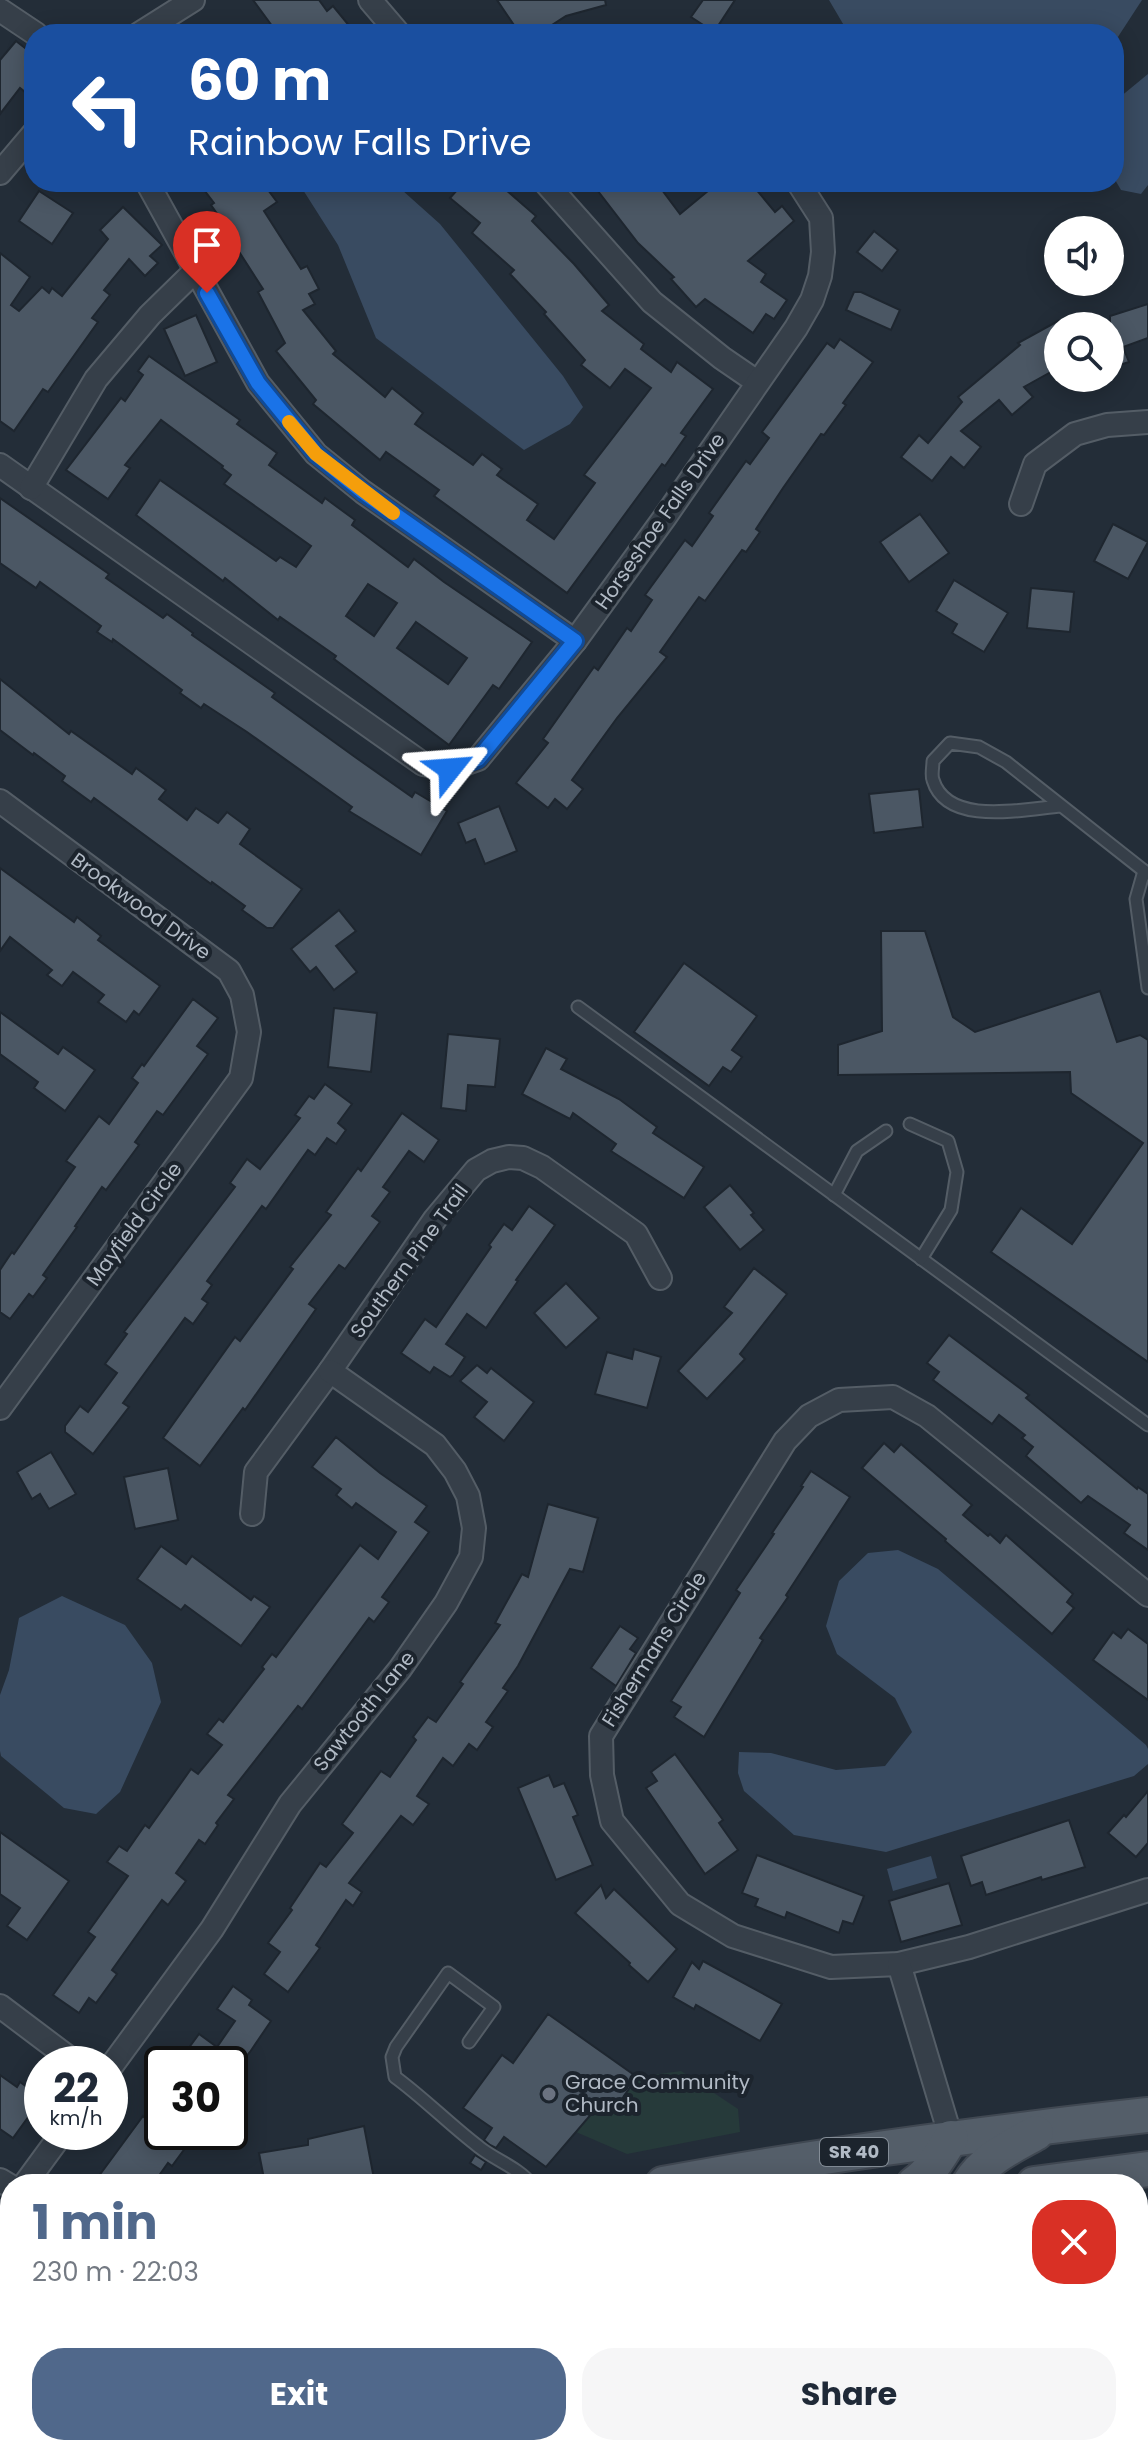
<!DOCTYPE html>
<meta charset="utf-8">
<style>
body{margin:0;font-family:Poppins,sans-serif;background:#f6f6f7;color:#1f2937;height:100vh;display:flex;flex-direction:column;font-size:30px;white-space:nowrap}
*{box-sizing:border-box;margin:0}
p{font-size:26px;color:#747a83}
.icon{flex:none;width:44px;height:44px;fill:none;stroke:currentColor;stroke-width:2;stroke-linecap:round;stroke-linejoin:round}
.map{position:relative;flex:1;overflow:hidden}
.sheet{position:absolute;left:0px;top:2174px;width:1148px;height:282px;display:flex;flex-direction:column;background:#fff;border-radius:32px 32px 0 0;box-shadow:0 4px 20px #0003}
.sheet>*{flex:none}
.hud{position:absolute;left:24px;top:24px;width:1100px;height:168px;border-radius:32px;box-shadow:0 4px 20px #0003;background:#1a4fa0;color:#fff;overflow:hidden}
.fabs{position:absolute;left:1044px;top:216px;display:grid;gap:16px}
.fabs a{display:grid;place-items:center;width:80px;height:80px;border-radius:50%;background:#fff;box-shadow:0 4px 20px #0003;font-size:40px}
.speed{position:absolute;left:24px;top:2046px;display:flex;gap:16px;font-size:40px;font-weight:700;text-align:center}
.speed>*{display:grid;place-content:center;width:104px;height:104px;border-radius:50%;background:#fff;box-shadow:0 4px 20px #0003;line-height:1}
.speed small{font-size:20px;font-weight:400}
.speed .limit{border:4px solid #111;border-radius:12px;background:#fff;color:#111}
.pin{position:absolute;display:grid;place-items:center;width:68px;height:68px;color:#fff;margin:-82px -34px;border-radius:50% 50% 50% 0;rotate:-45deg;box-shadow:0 0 8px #0007}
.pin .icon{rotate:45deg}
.me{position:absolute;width:88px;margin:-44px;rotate:62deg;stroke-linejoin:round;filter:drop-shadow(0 0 6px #0008)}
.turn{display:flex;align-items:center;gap:28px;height:168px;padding:0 32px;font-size:36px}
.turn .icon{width:104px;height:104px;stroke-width:2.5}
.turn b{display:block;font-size:56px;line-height:68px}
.round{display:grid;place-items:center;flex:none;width:84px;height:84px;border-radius:32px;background:#f6f6f7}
.head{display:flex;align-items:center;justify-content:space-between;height:136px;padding:0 32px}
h1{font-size:48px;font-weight:700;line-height:60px;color:#50688b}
.button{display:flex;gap:16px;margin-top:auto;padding:16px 32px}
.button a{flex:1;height:92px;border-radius:32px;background:#50688b;color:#fff;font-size:32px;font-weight:700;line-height:92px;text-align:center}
.button a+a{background:#f6f6f7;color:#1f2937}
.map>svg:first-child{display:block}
.green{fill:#263a3a}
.water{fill:#394b61}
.building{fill:#4b5764;stroke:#1e262f;stroke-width:2;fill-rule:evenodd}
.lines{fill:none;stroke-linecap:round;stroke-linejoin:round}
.lane-casing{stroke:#545d66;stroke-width:15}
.street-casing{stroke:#545d66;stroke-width:26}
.primary-casing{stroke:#404852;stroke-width:38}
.lane{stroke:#363f49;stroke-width:11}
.street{stroke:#363f49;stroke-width:22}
.primary{stroke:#545e69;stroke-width:34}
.route-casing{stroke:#114b97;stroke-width:20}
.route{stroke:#1a73e8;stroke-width:14}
.slow{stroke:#f59e0b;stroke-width:14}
.worship-dot{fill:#6b7280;stroke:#1c242d;stroke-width:3}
.labels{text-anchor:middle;stroke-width:8;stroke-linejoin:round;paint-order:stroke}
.shield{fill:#1c242d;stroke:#848d97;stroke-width:2}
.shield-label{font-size:18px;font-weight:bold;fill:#b1bac5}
.street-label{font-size:20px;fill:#b1bac5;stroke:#1c242d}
.poi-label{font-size:20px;fill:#b1bac5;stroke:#1c242d;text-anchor:start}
</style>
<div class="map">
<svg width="1148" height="2455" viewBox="0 0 1148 2455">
<rect width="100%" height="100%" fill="#232d38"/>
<path class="green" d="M681 2071 738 2109 740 2132 627 2154 576 2132 562 2122 578 2101 594 2113 600 2107 611 2114 637 2077Z"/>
<g class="water">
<path d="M829 0H1142L1114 43V34H849Z"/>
<path d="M1148 74V185L1141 194 1121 190 1114 178V102Z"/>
<path d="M298 182H393L440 224 563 376 583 407 570 424 524 450 376 338 338 245Z"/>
<path d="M898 1550 938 1569 1146 1745 1148 1749V1764L1134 1776 886 1852 794 1835 744 1791 738 1773 739 1752 771 1753 836 1770 885 1766 912 1732 895 1698 837 1654 826 1626 839 1581 868 1553Z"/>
<path d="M62 1596 125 1625 152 1663 161 1702 120 1792 96 1814 64 1808 1 1756 0 1751V1695L9 1670 19 1618Z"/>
<path d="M931 1856 937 1878 893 1891 887 1869Z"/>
</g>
<g class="building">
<path d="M253 0H319L327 11 333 6 356 34H278Z"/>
<path d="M497 0H605L606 5 566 16 538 34H520Z"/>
<path d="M703 0H735L714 32 691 17Z"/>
<path d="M16 41 34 55V81L25 92 20 88 0 114V60Z"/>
<path d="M198 182H262L277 202 264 211 301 269 307 266 319 289 309 294 315 304 303 310 336 351 333 354 385 397 392 388 423 413 415 424 473 465 482 454 502 469 497 475 538 504 527 520 554 539 595 483 584 475 651 388 625 369 610 388 581 365 585 360 544 314 546 312 510 274 514 270 472 233 480 223 450 198 464 182H497L536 216 532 221 574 264 609 305 602 311 644 344 641 349 671 372 677 362 713 389 681 433 686 436 665 466 662 464 567 593 434 496 439 490 386 452 380 460 313 404 316 400 276 351 285 343 258 292 263 289 236 247 239 245 211 205 214 203Z"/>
<path d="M591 182H656L680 214 708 191 700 182H750L775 212 782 206 794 221 748 261 766 274 761 282 787 300 774 319 766 314 753 333 705 299 696 307 671 279 674 277 638 243Z"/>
<path d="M39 191 73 213 52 244 19 221Z"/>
<path d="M123 207 162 245 150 256 158 263 145 276 129 259 104 290 110 295 92 318 98 322 48 392 43 389 14 431 0 421V253L30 277 11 305 19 311 42 287 49 293 52 288 62 296 108 239 100 230Z"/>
<path d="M874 231 898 250 882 271 857 252Z"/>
<path d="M854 292H861L900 310 891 330 846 310Z"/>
<path d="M1148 304V338L1123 347 1129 362 1110 368V316Z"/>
<path d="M196 315 217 362 185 376 164 329Z"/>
<path d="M1058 321V368L1024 387 1033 397 1012 415 999 400 961 431 981 447 964 468 951 457 932 481 901 457 919 435 928 443 962 402 958 397 1020 345 1018 343Z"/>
<path d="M840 339 873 362 843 403 846 405 824 435 821 434 783 488 756 529 760 532 746 552 742 550 705 601 699 597 660 652 667 657 617 718 572 780 583 789 567 809 555 799 548 808 516 783 548 743 543 739 594 667 598 670 627 628 631 631 652 600 645 595 685 540 692 546 713 516 709 513 746 461 750 464 769 438 762 432 827 343 834 348Z"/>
<path d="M149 356 240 420 237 424 277 453 269 465 322 503 325 498 355 520 352 525 408 567 414 559 444 582 532 642 499 689 493 685 449 745 334 659 336 656 280 617 278 620 225 578 223 581 136 515 160 480 276 561 280 557 296 567 311 546 224 484 231 475 222 468 223 466 161 420 125 465 130 468 108 499 66 470 121 398 125 401 143 375 138 371ZM368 584 397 603 374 636 346 616ZM416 622 467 658 448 684 397 648Z"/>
<path d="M0 498 109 574 106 578 163 618 167 614 193 633 192 635 275 693 272 697 355 757 412 797 415 792 447 811 421 855 349 811 352 807 247 732 204 704 201 708 180 693 182 690 113 639 112 642 97 632 101 626 40 582 36 588 0 563Z"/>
<path d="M920 514 949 553 909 582 880 542Z"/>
<path d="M1113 524 1148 542 1128 579 1094 561Z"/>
<path d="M954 580 1008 613 984 652 952 633 957 624 936 611Z"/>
<path d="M1031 588 1074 592 1070 632 1027 628Z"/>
<path d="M0 679 69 734 71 731 132 774 136 768 166 790 159 799 187 820 196 808 218 823 227 812 250 829 240 844 302 889 273 928H267L242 910 245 906 212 882 211 884 94 798 91 802 62 781 65 776 34 753 33 755 0 730Z"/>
<path d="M919 789 923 827 874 833 869 794Z"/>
<path d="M499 806 517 851 485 864 475 839 466 843 458 823Z"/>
<path d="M0 868 74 922 77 917 101 936 98 940 160 986 139 1015 134 1011 126 1022 98 1002 104 995 73 972 62 986 47 975 52 970 10 937 0 951Z"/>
<path d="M339 910 356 931 336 946 357 972 334 990 316 967 310 972 291 949Z"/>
<path d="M881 931H925L953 1017 975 1032 1100 991 1117 1042 1140 1035 1148 1040V1362L991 1252 1021 1208 1072 1244 1143 1143 1071 1093 1070 1072 838 1075V1045L882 1031Z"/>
<path d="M684 963 757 1016 732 1050 742 1057 731 1072 723 1067 709 1086 634 1032Z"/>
<path d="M193 999 218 1018 197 1046 208 1054 163 1115 157 1111 135 1142 139 1145 106 1190 102 1187 75 1226 77 1227 43 1275 47 1278 33 1297 29 1294 10 1319 0 1312V1270L12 1252 14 1254 75 1167 66 1161 99 1116 109 1124 138 1083 132 1078 142 1064 144 1066Z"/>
<path d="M334 1008 377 1013 371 1072 328 1067Z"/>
<path d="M0 1012 58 1054 63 1047 95 1070 65 1111 34 1088 38 1082 0 1054Z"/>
<path d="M448 1034 500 1039 495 1087 468 1085 466 1111 441 1108Z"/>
<path d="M546 1048 567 1059 561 1069 619 1099 657 1127 653 1133 704 1167 684 1198 611 1151 616 1144 573 1113 570 1119 522 1094Z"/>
<path d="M325 1084 352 1104 338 1123 346 1130 336 1144 327 1138 315 1155 308 1150 266 1209 262 1206 207 1281 212 1285 202 1299 208 1303 193 1324 185 1318 123 1403 129 1407 93 1454 65 1432V1426L80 1406 88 1412 117 1373 105 1364 127 1334 124 1332 235 1187 230 1183 247 1159 260 1169 300 1118 295 1115 309 1096 314 1099Z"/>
<path d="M402 1113 439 1140 424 1162 409 1151 383 1187 390 1192 372 1216 380 1222 345 1269 339 1265 309 1304 316 1309 245 1410 243 1408 200 1466 163 1438 235 1337 240 1341 293 1269 290 1267 331 1215 326 1212 358 1168 361 1171Z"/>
<path d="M730 1185 754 1213 751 1215 764 1230 740 1250 704 1207Z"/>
<path d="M529 1206 555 1225 516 1280 518 1281 486 1328 467 1314 446 1344 465 1357 453 1375 450 1377 434 1367 430 1373 401 1353 425 1319 436 1327 491 1247 489 1245 504 1224 512 1230Z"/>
<path d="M754 1268 787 1294 740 1354 745 1359 707 1399 678 1371 732 1313 724 1307Z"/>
<path d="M566 1283 599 1318 566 1348 534 1313Z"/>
<path d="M949 1335 1029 1395 1026 1398 1137 1489 1138 1487 1148 1494V1550L1124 1533 1130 1525 1088 1496 1081 1503 1026 1456 1033 1447 1022 1438 1025 1435 999 1415 992 1424 933 1380 939 1372 927 1363Z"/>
<path d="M634 1349 661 1357 647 1408 595 1394 607 1352 632 1359Z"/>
<path d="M477 1365 487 1373 491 1368 534 1402 504 1441 474 1417 487 1402 460 1381Z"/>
<path d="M336 1437 380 1473 427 1506 415 1522 429 1532 382 1597 389 1602 374 1622 369 1618 302 1709 298 1706 228 1795 234 1799 216 1823 218 1825 205 1844 199 1840 176 1873 186 1881 168 1905 162 1900 112 1970 117 1974 96 2003 89 1998 79 2013 53 1995 95 1937 88 1932 128 1876 107 1862 119 1846 127 1851 145 1825 149 1828 191 1769 198 1774 222 1745 207 1734 219 1719 223 1722 264 1669 262 1667 272 1654 276 1657 360 1545 378 1559 396 1532 356 1503 352 1508 336 1495 341 1489 312 1467Z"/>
<path d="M884 1443 894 1452 901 1444 972 1505 963 1515 988 1536 990 1534 1000 1543 1006 1535 1073 1594 1067 1602 1074 1608 1052 1634 945 1541 946 1539 862 1468Z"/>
<path d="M51 1452 76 1494 49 1509 40 1494 32 1499 17 1472Z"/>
<path d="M168 1468 178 1520 135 1529 124 1477Z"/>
<path d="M811 1471 850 1497 786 1595 788 1597 760 1638 763 1640 704 1737 674 1717 681 1707 671 1701 740 1593 736 1590 774 1534 772 1533 803 1487 801 1486Z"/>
<path d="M548 1504 598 1518 583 1572 570 1569 518 1666 503 1688 508 1691 486 1722 493 1727 477 1750 469 1744 453 1766 443 1758 417 1796 429 1804 413 1825 401 1816 349 1883 362 1892 353 1906 346 1900 316 1945 320 1948 288 1992 264 1974 280 1952 268 1943 292 1910 290 1908 320 1863 326 1867 353 1833 342 1824 381 1771 390 1777 416 1740 413 1737 428 1717 436 1722 463 1684 460 1682 500 1625 495 1623 522 1574 528 1577Z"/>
<path d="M161 1546 186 1564 192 1556 251 1600 254 1596 270 1607 241 1646 185 1605 181 1610 137 1579Z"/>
<path d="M620 1626 638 1638 630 1649 636 1653 616 1686 591 1668Z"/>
<path d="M1128 1629 1148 1644V1700L1093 1660 1113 1632 1121 1638Z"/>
<path d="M675 1754 723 1820 719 1823 738 1850 705 1874 646 1788 657 1781 651 1772Z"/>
<path d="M549 1775 554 1787 564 1783 578 1815 573 1817 593 1865 556 1880 518 1788Z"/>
<path d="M1148 1791V1843L1136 1857 1108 1833 1124 1815 1126 1817Z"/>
<path d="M1069 1820 1085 1867 1042 1880 1041 1877 986 1895 982 1882 971 1886 961 1856Z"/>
<path d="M0 1832 69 1881 27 1940 7 1926 20 1908 0 1894Z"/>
<path d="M757 1855 864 1896 853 1924 843 1921 839 1933 787 1912 785 1918 755 1906 758 1899 742 1893Z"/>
<path d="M949 1883 962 1925 901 1942 889 1901Z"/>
<path d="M601 1885 606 1898 614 1889 677 1949 648 1982 629 1965 630 1963 575 1913Z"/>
<path d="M703 1961 782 2004 760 2041 696 2005 694 2009 673 1997 692 1962 699 1969Z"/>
<path d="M233 1986 252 2000 249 2005 271 2021 250 2052 240 2064H177L199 2034 217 2047 235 2021 217 2009Z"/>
<path d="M548 2014 637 2077 611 2115 600 2107 595 2113 593 2112 546 2167 504 2137 496 2148 490 2145 484 2140 492 2128 463 2108 502 2055 513 2063Z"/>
<path d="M0 2075 17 2087 20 2082 42 2098 13 2138 0 2129Z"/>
<path d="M162 2097V2132H197L172 2166 168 2163 153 2184H93L143 2116 146 2119Z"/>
<path d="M364 2126 375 2184H265L259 2153 308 2145V2139Z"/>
<path d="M475 2155 486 2162 481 2170 470 2163Z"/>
</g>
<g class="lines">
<defs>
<g id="lane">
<path d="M1061 806C1025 809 947 827 933 780 931 775 933 767 933 761L950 743 979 747 1006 762 1148 874"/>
<path d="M1144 871 1136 899 1148 988"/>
<path d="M578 1007 1148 1425"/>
<path d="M910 1124 948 1141 957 1172 951 1210 921 1259"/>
<path d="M834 1195 857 1151 886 1131"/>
<path d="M469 2042 494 2007 448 1973 396 2047 392 2057 395 2077C425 2099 450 2125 479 2147 495 2160 519 2168 531 2184"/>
<path d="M502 2446 514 2455"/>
<path d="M754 2446 756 2455"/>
</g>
<g id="street">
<path d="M370 0 399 34"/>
<path d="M0 10 36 34"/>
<path d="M139 34 193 0"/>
<path d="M0 173 34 133"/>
<path d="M147 182 258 383 316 454 363 492 575 641"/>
<path d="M545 182 652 302 722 358 757 382"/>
<path d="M0 465 423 764 450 769 478 759 575 641 665 517 796 328 812 300 820 276 823 252 821 218 798 182"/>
<path d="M31 488 96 379 150 315 195 271"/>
<path d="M1021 504 1035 464 1075 434 1107 425 1148 422"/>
<path d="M0 801 229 971 242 995 249 1032 241 1078 0 1408"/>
<path d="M252 1514 256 1472 330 1371 435 1219 476 1170 492 1161 509 1157 523 1158 542 1167 636 1234 660 1278"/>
<path d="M1148 1595 927 1416 893 1397 839 1400 809 1416 785 1441 601 1736 602 1775 612 1821 680 1904 733 1936 831 1967 899 1964 969 1947 1148 1890"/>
<path d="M899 1964 951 2138"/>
<path d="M0 2006 77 2064"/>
<path d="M110 2068 212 1929 290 1804 400 1669 446 1603 471 1557 474 1528 468 1496 455 1471 435 1445 330 1371"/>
<path d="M0 2180 10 2186"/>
<path d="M25 2184 63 2132"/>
<path d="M91 2446 93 2455"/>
</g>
<g id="primary">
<path d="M663 2184C824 2154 986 2133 1148 2115"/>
<path d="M914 2184C931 2172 940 2156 951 2138"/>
<path d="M969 2184C984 2159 1011 2147 1036 2133"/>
<path d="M1034 2184 1148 2169"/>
<path d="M0 2311 10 2309"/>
<path d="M0 2378 10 2377"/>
</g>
</defs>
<use href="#lane" class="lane-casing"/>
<use href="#street" class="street-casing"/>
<use href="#primary" class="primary-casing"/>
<use href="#lane" class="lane"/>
<use href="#street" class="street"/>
<use href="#primary" class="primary"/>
</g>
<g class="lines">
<defs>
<path id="route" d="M207 293 258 383 316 454 363 492 575 641 478 759 450 769"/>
</defs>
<use href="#route" class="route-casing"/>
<use href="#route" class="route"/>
<path class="slow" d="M289 422 316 454 393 513"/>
</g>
<circle class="worship-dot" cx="549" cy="2094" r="8"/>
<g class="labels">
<rect class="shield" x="820" y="2138" width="68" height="28" rx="6"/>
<g class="shield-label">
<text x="854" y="2158">SR 40</text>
</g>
<g class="street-label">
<text transform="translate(660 521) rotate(-55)" y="7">Horseshoe Falls Drive</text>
<text transform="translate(141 906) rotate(36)" y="7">Brookwood Drive</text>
<text transform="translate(134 1224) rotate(-54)" y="7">Mayfield Circle</text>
<text transform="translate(409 1261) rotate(-54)" y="7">Southern Pine Trail</text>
<text transform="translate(654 1649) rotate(-58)" y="7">Fishermans Circle</text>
<text transform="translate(364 1711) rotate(-51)" y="7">Sawtooth Lane</text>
</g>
<g class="poi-label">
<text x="565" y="2089">Grace Community<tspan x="565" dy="23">Church</tspan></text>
</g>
</g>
</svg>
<div class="fabs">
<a><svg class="icon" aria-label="sound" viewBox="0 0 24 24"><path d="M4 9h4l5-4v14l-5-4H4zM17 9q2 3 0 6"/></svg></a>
<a><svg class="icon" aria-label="search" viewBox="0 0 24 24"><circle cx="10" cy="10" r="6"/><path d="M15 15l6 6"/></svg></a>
</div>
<div class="speed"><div>22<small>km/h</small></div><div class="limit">30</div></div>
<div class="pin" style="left:207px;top:293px;background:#d93025"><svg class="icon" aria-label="arrive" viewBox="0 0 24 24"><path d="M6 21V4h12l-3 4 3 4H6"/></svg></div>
<svg class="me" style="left:450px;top:769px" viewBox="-20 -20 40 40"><path d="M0-17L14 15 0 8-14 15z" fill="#1a73e8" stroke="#fff" stroke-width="4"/></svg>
<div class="hud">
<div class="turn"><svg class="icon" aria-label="left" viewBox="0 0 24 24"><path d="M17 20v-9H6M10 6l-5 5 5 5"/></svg><div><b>60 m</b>Rainbow Falls Drive</div></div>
</div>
<section class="sheet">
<div class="head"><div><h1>1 min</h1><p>230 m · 22:03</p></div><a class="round" style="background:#d93025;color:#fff"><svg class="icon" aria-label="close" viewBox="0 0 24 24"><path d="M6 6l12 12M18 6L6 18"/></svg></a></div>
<div class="button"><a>Exit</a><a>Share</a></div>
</section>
</div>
